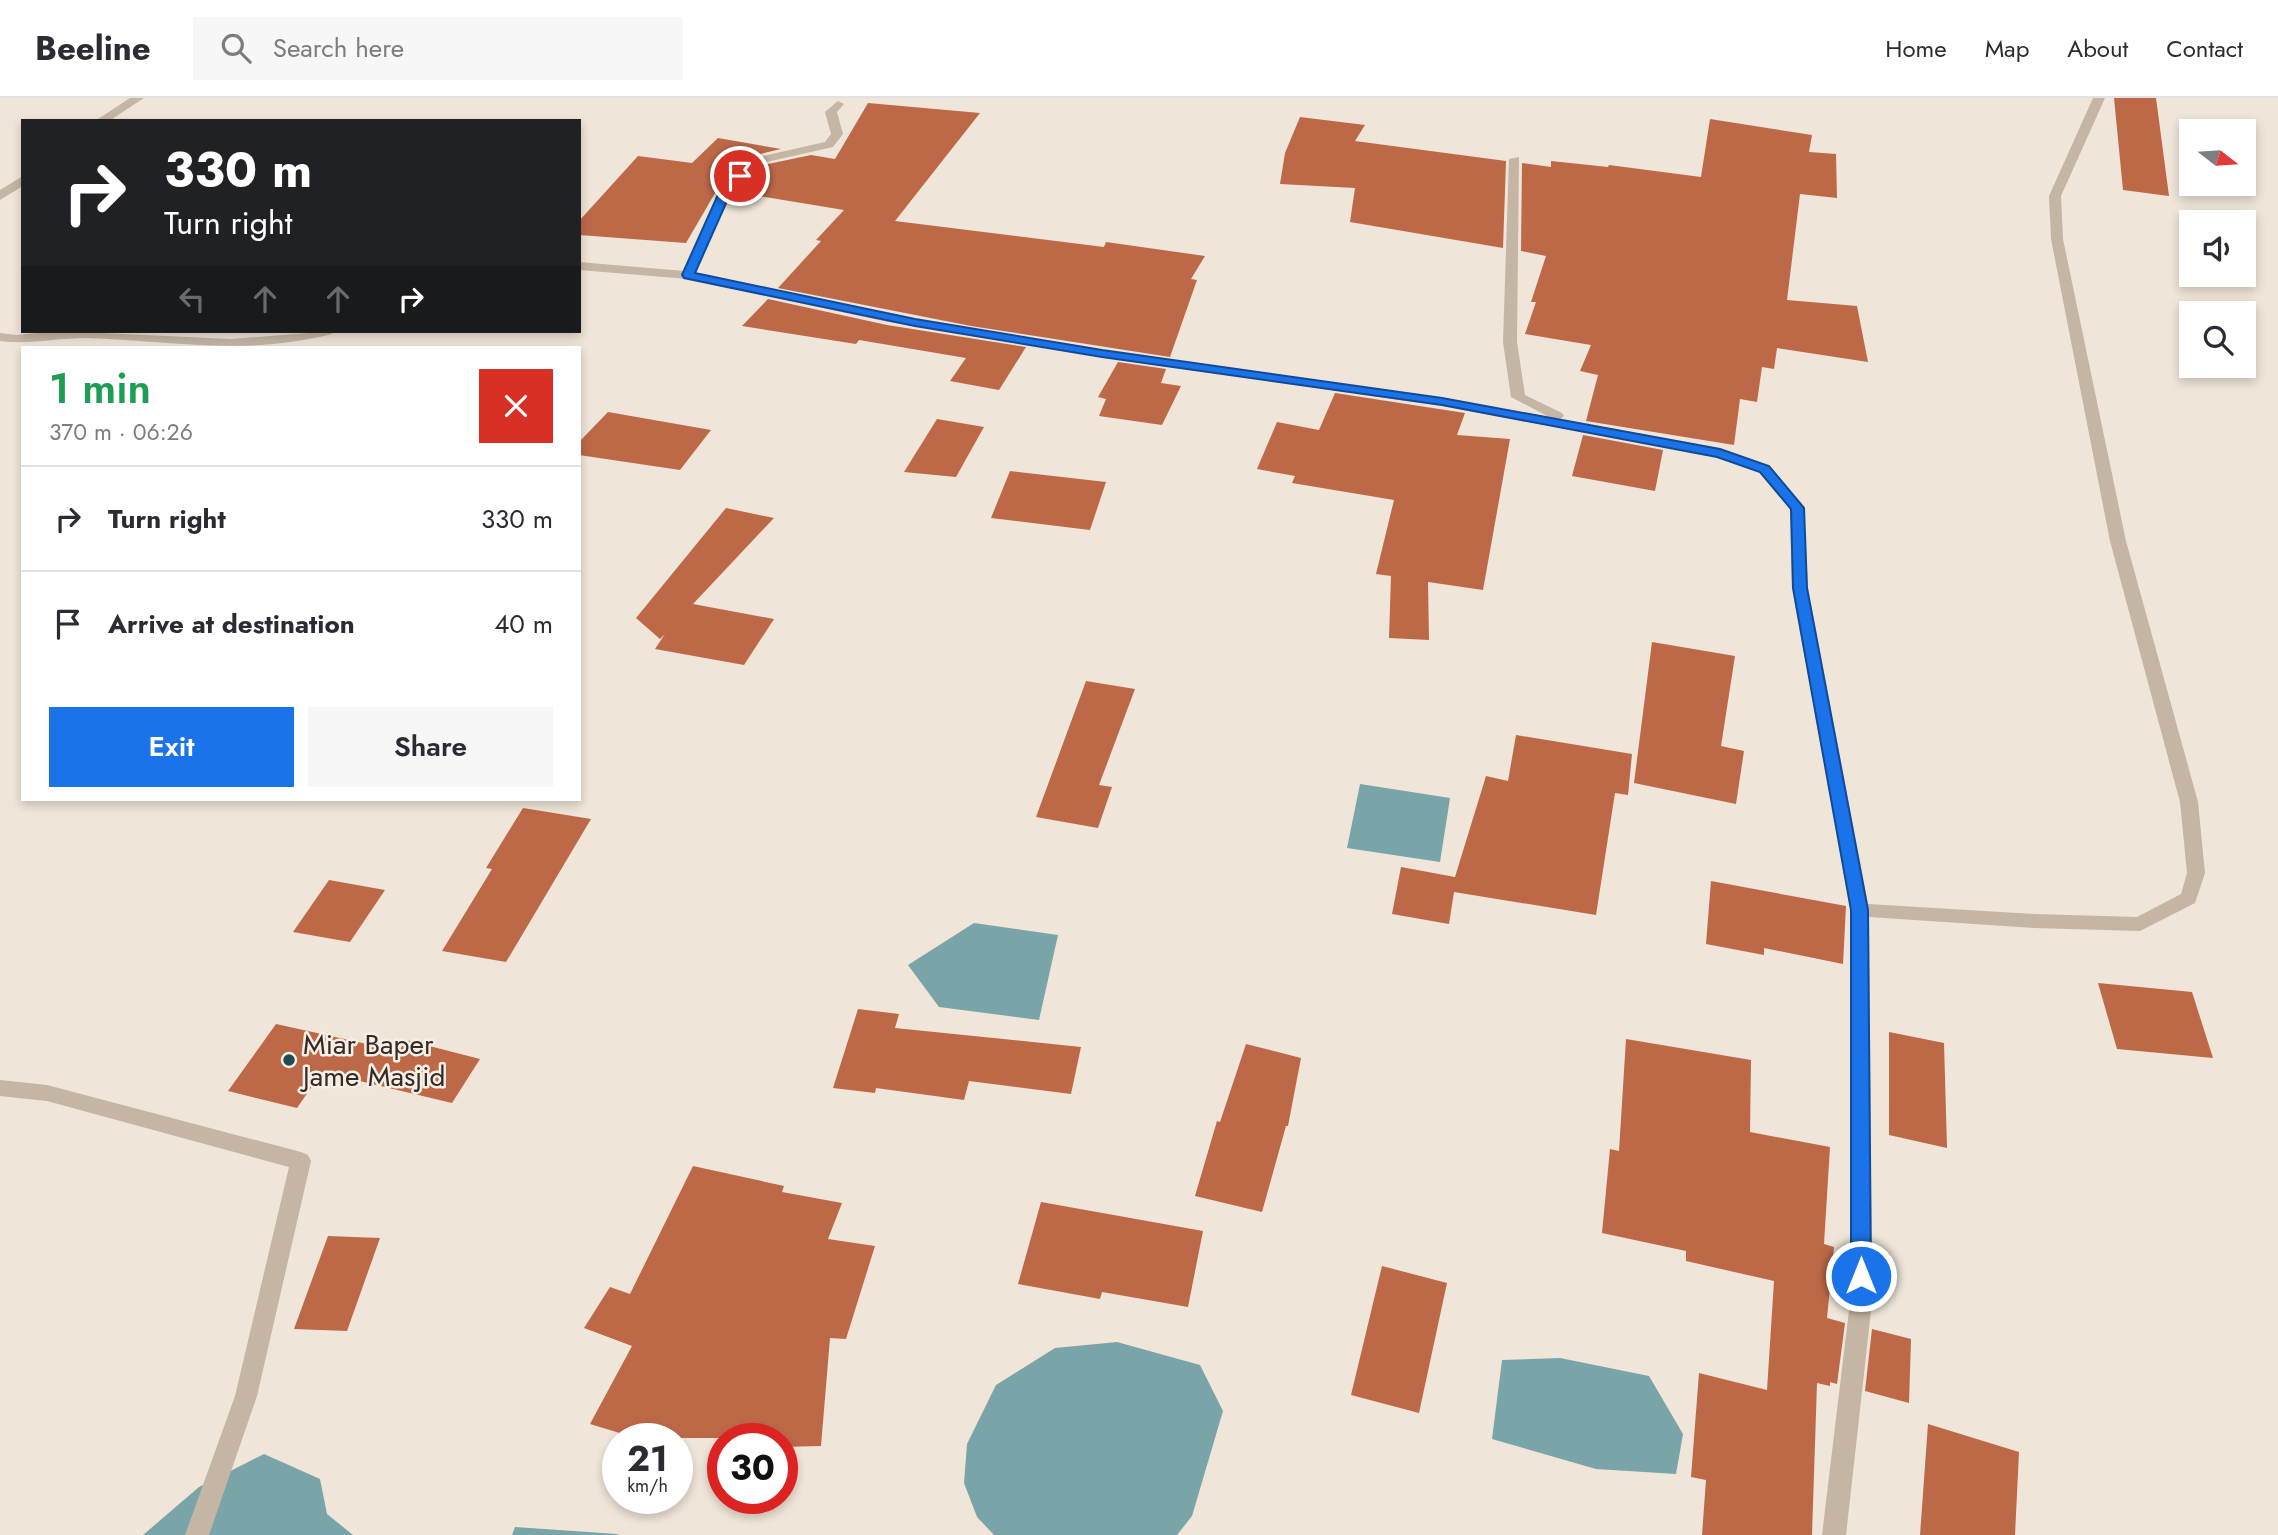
<!DOCTYPE html>
<meta charset="utf-8">
<style>
body{margin:0;font-family:Jost,sans-serif;background:#f7f7f7;color:#2b2b33;height:100vh;display:flex;flex-direction:column;font-size:26px;white-space:nowrap}
*{box-sizing:border-box;margin:0}
p{font-size:23px;color:#7c7c81}
.icon{flex:none;width:38px;height:38px;fill:none;stroke:currentColor;stroke-width:2;stroke-linecap:round;stroke-linejoin:round}
.map{position:relative;flex:1;overflow:hidden}
.sheet{position:absolute;left:21px;top:248px;width:560px;height:455px;display:flex;flex-direction:column;background:#fff;border-radius:0px;box-shadow:0 4px 10px #0003}
.sheet>*{flex:none}
.hud{position:absolute;left:21px;top:21px;width:560px;height:214px;border-radius:0px;box-shadow:0 4px 10px #0003;background:#202124;color:#fff;overflow:hidden}
.needle{width:46px;rotate:107deg}
.controls{position:absolute;left:2179px;top:21px;display:grid;gap:14px}
.controls a{display:grid;place-items:center;width:77px;height:77px;border-radius:0px;background:#fff;box-shadow:0 4px 10px #0003;font-size:35px}
.speed{position:absolute;left:602px;top:1325px;display:flex;gap:14px;font-size:35px;font-weight:700;text-align:center}
.speed>*{display:grid;place-content:center;width:91px;height:91px;border-radius:50%;background:#fff;box-shadow:0 4px 10px #0003;line-height:1}
.speed small{font-size:18px;font-weight:400}
.speed .limit{border:10px solid #d22;background:#fff;color:#111}
.pin{position:absolute;display:grid;place-items:center;width:60px;height:60px;color:#fff;margin:-30px;border:4px solid #fff;border-radius:50%;box-shadow:0 2px 7px #0007}
.me{position:absolute;width:77px;margin:-38px;rotate:0deg;stroke-linejoin:round;filter:drop-shadow(0 0 5px #0008)}
.turn{display:flex;align-items:center;gap:24px;height:147px;padding:0 28px;font-size:32px}
.turn .icon{width:91px;height:91px;stroke-width:2.5}
.turn b{display:block;font-size:49px;line-height:60px}
.lanes{display:flex;align-items:center;height:66px;padding:0 28px;background:#0003;justify-content:center;gap:35px;direction:ltr}
.lanes .off{opacity:.35}
.round{display:grid;place-items:center;flex:none;width:74px;height:74px;border-radius:0px;background:#f7f7f7}
.headline{display:flex;align-items:center;justify-content:space-between;height:119px;padding:0 28px}
h1{font-size:42px;font-weight:600;line-height:52px;color:#1e9e55}
.action{display:flex;gap:14px;margin-top:auto;padding:14px 28px}
.action a{flex:1;height:80px;border-radius:0px;background:#1a73e8;color:#fff;font-size:28px;font-weight:600;line-height:80px;text-align:center}
.action a+a{background:#f7f7f7;color:#2b2b33}
ul{padding:0;list-style:none}
li{display:flex;align-items:center;gap:21px;height:105px;padding:0 28px;border-top:2px solid #e1e1e2}
li div{flex:1}
li b{display:block;font-size:26px}
li em{font-style:normal}
header{display:flex;align-items:center;gap:42px;box-sizing:border-box;height:98px;padding:0 35px;background:#fff;border-bottom:2px solid #e1e1e2}
header strong{font-size:33px}
nav{display:flex;gap:38px;margin-inline-start:auto;font-size:24px}
.search{width:490px;height:63px;background:#f7f7f7;display:flex;align-items:center;gap:18px;box-sizing:border-box;padding:0 24px;border-radius:0px;color:#7c7c81;font-size:26px}
.map>svg:first-child{display:block}
.water{fill:#79a5a9}
.building{fill:#bd6948}
.lines{fill:none;stroke-linecap:round;stroke-linejoin:round}
.minor{fill:#c5b5a5;fill-rule:evenodd}
.route{fill:#1a73e8;stroke:#114b97;stroke-width:2}
.poi-dot{fill:#1f4b50;stroke:#f7efe4;stroke-width:2.5}
.labels{text-anchor:middle;stroke-width:5;stroke-linejoin:round;paint-order:stroke}
.poi-label{font-size:28px;fill:#322a26;stroke:#f7efe4;text-anchor:start}
</style>
<header>
<strong>Beeline</strong>
<div class="search"><svg class="icon" aria-label="search" viewBox="0 0 24 24"><circle cx="10" cy="10" r="6"/><path d="M15 15l6 6"/></svg>Search here</div>
<nav><a>Home</a><a>Map</a><a>About</a><a>Contact</a></nav>
</header>
<div class="map">
<svg width="2278" height="1437" viewBox="0 0 2278 1437">
<rect width="100%" height="100%" fill="#efe5d8"/>
<g class="water">
<path d="M1360 686 1450 700 1440 764 1347 750Z"/>
<path d="M974 825 1058 837 1039 922 939 909 908 867Z"/>
<path d="M1117 1244 1200 1267 1223 1313 1192 1418 1177 1437H994L977 1419 964 1385 967 1346 996 1287 1055 1250Z"/>
<path d="M1560 1260 1649 1278 1683 1336 1676 1376 1596 1371 1492 1341 1502 1262Z"/>
<path d="M264 1356 320 1381 327 1416 353 1437H143L199 1389Z"/>
<path d="M515 1429 617 1436 619 1437H512Z"/>
</g>
<g class="building">
<path d="M2114 0H2156L2169 98 2123 92Z"/>
<path d="M868 5 980 15 895 123 1104 149 1106 144 1205 158 1191 181 1197 182 1170 259 971 228 778 190 821 143 816 142 844 112 734 94 759 68 811 57 835 61Z"/>
<path d="M1300 19 1365 27 1355 43 1506 63 1503 150 1350 124 1355 90 1280 86 1285 55Z"/>
<path d="M1710 21 1812 37 1809 54 1836 56 1837 100 1800 96 1787 202 1857 208 1868 264 1777 250 1774 271 1762 269 1757 304 1740 301 1734 347 1586 323 1598 277 1580 273 1591 247 1525 236 1536 204H1531L1546 158 1521 153 1522 65 1551 69V63L1608 69 1609 67 1701 79Z"/>
<path d="M718 40 781 51 748 59 718 90 686 145 579 137V123L638 58 692 65Z"/>
<path d="M768 201 887 227 1026 249 999 292 950 283 966 260 859 242 856 246 742 228Z"/>
<path d="M1118 264 1166 271 1161 285 1181 288 1162 327 1099 318 1106 301 1098 299Z"/>
<path d="M1335 295 1465 315 1457 337 1510 341 1483 492 1428 484 1429 542 1389 540 1391 478 1376 476 1394 402 1292 385 1295 378 1257 371 1277 324 1319 332Z"/>
<path d="M608 314 711 332 680 372 579 357V344Z"/>
<path d="M937 321 984 329 956 379 904 374Z"/>
<path d="M1583 337 1663 352 1655 393 1572 378Z"/>
<path d="M1010 373 1106 384 1090 432 991 420Z"/>
<path d="M726 410 774 420 693 506 774 521 744 567 655 551 665 536 660 541 636 520Z"/>
<path d="M1652 544 1735 558 1721 648 1744 653 1736 706 1634 685Z"/>
<path d="M1086 583 1135 591 1099 687 1112 689 1098 730 1036 719Z"/>
<path d="M1516 637 1632 656 1628 697 1615 695 1596 817 1454 794 1449 826 1392 816 1401 769 1455 779 1486 678 1508 683Z"/>
<path d="M523 710 591 721 506 864 442 853 492 771 486 770Z"/>
<path d="M329 782 385 792 350 844 293 834Z"/>
<path d="M1711 783 1846 808 1843 866 1764 850V857L1706 846Z"/>
<path d="M2098 885 2192 894 2213 960 2117 951Z"/>
<path d="M858 911 899 916 895 930 1081 949 1071 996 969 983 964 1002 876 990 875 995 833 990Z"/>
<path d="M276 926 399 953 406 942 480 961 452 1005 322 974 297 1010 228 993Z"/>
<path d="M1889 934 1944 945 1947 1050 1889 1037Z"/>
<path d="M1626 941 1751 962 1750 1034 1830 1049 1824 1146 1834 1149 1827 1220 1845 1225 1837 1286 1830 1284V1288L1817 1285 1812 1437H1702L1706 1382 1691 1379 1699 1275 1767 1292 1774 1183 1686 1163V1153L1602 1135 1610 1051 1619 1053Z"/>
<path d="M1246 946 1301 960 1288 1028H1286L1262 1114 1195 1098 1217 1023 1220 1024Z"/>
<path d="M693 1068 784 1088 782 1094 842 1105 828 1141 875 1148 846 1241 830 1240 821 1348 782 1349V1340H636L590 1326 632 1248 584 1230 610 1189 630 1196Z"/>
<path d="M1041 1104 1203 1133 1188 1209 1102 1194 1100 1201 1018 1186Z"/>
<path d="M328 1138 380 1140 347 1233 294 1231Z"/>
<path d="M1382 1168 1447 1185 1419 1315 1351 1297Z"/>
<path d="M1872 1231 1911 1241 1909 1305 1865 1293Z"/>
<path d="M1928 1326 2019 1354 2015 1437H1920Z"/>
</g>
<g class="lines">
<g class="minor">
<path d="M130 0H144L109 23H95Z"/>
<path d="M2093 0H2105L2061 98 2063 141 2126 443 2198 704 2205 775 2195 805 2140 833 2034 830 1869 819 1872 1204 1846 1437H1822L1850 1204 1851 812 1792 490 1790 411 1760 374 1717 359 1442 308 1102 259 888 224 688 181 579 172V164L684 173 720 92 750 61 825 44 831 36 825 14 838 3 844 6 837 14 843 36 833 49 758 66 731 93 695 175C759 188 823 204 888 216 1107 258 1329 279 1549 319L1511 299 1503 244 1509 61 1519 59 1517 244 1525 297 1562 315 1564 318 1560 321 1720 351 1770 368 1804 410 1808 490 1868 806 2034 816 2137 819 2181 796 2187 775 2180 704 2110 443 2051 141 2049 98Z"/>
<path d="M23 78V88L0 102V92Z"/>
<path d="M57 233 231 241 334 233 332 236C243 258 174 243 86 240 57 240 28 247 0 243V235L17 237Z"/>
<path d="M0 982 47 987 301 1054 308 1057 311 1063 257 1298 209 1437H185L235 1298 289 1069 47 1003 0 998Z"/>
</g>
</g>
<path class="route" d="M740 74 745 78 731 94 695 175 915 221 1102 252 1442 300 1720 351 1769 368 1804 410 1807 490 1868 812 1871 1178 1868 1184 1861 1187 1854 1184 1851 1178V812L1793 490 1791 411 1760 374 1717 359 1442 307 1102 259 915 228 684 180 682 177 720 92Z"/>
<circle class="poi-dot" cx="289" cy="962" r="7"/>
<g class="labels">
<g class="poi-label">
<text x="303" y="956">Miar Baper<tspan x="303" dy="32">Jame Masjid</tspan></text>
</g>
</g>
</svg>
<div class="controls">
<a><svg class="needle" viewBox="-14 -14 28 28"><path d="M0-13l5 13h-10z" fill="#e53935"/><path d="M0 13l5-13h-10z" fill="#7c7c81"/></svg></a>
<a><svg class="icon" aria-label="sound" viewBox="0 0 24 24"><path d="M4 9h4l5-4v14l-5-4H4zM17 9q2 3 0 6"/></svg></a>
<a><svg class="icon" aria-label="search" viewBox="0 0 24 24"><circle cx="10" cy="10" r="6"/><path d="M15 15l6 6"/></svg></a>
</div>
<div class="speed"><div>21<small>km/h</small></div><div class="limit">30</div></div>
<div class="pin" style="left:740px;top:78px;background:#d93025"><svg class="icon" aria-label="arrive" viewBox="0 0 24 24"><path d="M6 21V4h12l-3 4 3 4H6"/></svg></div>
<svg class="me" style="left:1861px;top:1178px" viewBox="-20 -20 40 40"><circle r="17" fill="#1a73e8" stroke="#fff" stroke-width="3"/><path d="M0-11L8 9 0 5-8 9z" fill="#fff"/></svg>
<div class="hud">
<div class="turn"><svg class="icon" aria-label="right" viewBox="0 0 24 24"><path d="M7 20v-9h11M14 6l5 5-5 5"/></svg><div><b>330 m</b>Turn right</div></div>
<div class="lanes"><svg class="icon off" aria-label="left" viewBox="0 0 24 24"><path d="M17 20v-9H6M10 6l-5 5 5 5"/></svg><svg class="icon off" aria-label="ahead" viewBox="0 0 24 24"><path d="M12 20V5M6 11l6-6 6 6"/></svg><svg class="icon off" aria-label="ahead" viewBox="0 0 24 24"><path d="M12 20V5M6 11l6-6 6 6"/></svg><svg class="icon" aria-label="right" viewBox="0 0 24 24"><path d="M7 20v-9h11M14 6l5 5-5 5"/></svg></div>
</div>
<section class="sheet">
<div class="headline"><div><h1>1 min</h1><p>370 m · 06:26</p></div><a class="round" style="background:#d93025;color:#fff"><svg class="icon" aria-label="close" viewBox="0 0 24 24"><path d="M6 6l12 12M18 6L6 18"/></svg></a></div>
<ul>
<li><svg class="icon" aria-label="right" viewBox="0 0 24 24"><path d="M7 20v-9h11M14 6l5 5-5 5"/></svg><div><b>Turn right</b></div><em>330 m</em></li>
<li><svg class="icon" aria-label="arrive" viewBox="0 0 24 24"><path d="M6 21V4h12l-3 4 3 4H6"/></svg><div><b>Arrive at destination</b></div><em>40 m</em></li>
</ul>
<div class="action"><a>Exit</a><a>Share</a></div>
</section>
</div>
